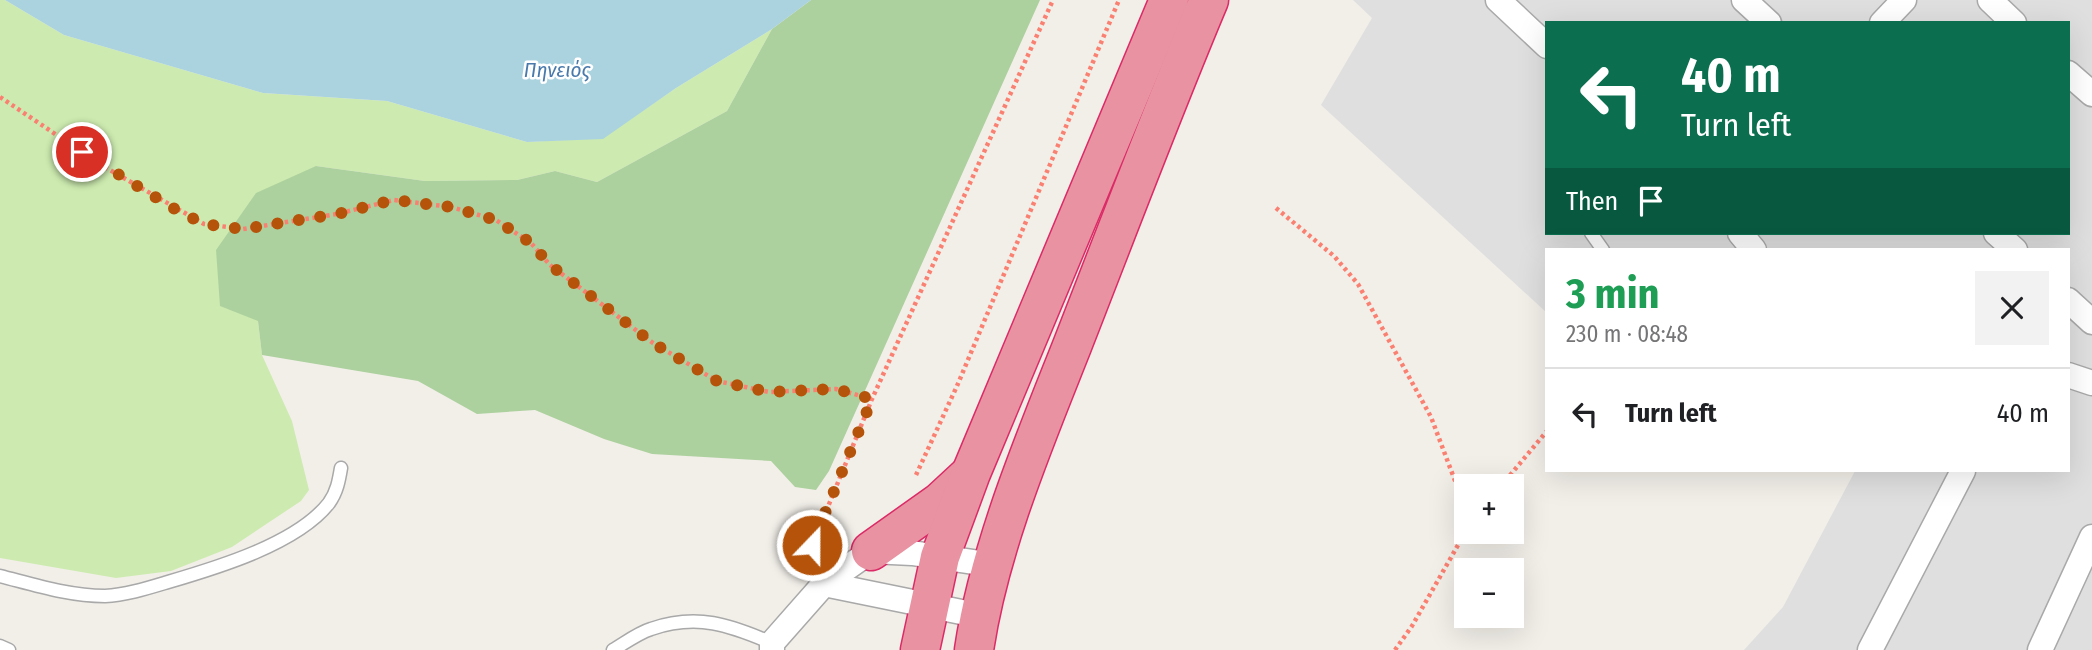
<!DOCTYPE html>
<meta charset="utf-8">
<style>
body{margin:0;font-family:"Fira Sans Condensed",sans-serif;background:#f2f2f2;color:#202124;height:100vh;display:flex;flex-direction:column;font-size:26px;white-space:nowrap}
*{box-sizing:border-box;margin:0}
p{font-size:23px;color:#757577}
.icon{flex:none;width:38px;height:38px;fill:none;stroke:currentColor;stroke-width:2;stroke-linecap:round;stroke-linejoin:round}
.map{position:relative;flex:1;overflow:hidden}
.sheet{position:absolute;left:1545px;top:248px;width:525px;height:224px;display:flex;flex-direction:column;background:#fff;border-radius:0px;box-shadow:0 7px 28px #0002}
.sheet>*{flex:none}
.hud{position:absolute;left:1545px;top:21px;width:525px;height:214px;border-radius:0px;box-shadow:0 7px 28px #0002;background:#0b6e4f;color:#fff;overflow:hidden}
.tools{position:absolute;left:1454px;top:474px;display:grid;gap:14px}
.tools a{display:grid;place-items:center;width:70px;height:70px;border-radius:0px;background:#fff;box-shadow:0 7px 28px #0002;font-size:35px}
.pin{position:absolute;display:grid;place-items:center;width:60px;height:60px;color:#fff;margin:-30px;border:4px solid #fff;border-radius:50%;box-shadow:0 2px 7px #0007}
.me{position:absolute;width:77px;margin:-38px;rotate:22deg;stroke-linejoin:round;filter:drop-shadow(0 0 5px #0008)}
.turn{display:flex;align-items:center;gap:24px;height:147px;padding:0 21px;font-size:32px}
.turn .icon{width:91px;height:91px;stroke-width:2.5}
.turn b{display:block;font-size:49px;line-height:60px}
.then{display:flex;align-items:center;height:66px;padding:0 21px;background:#0003;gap:14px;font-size:26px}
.round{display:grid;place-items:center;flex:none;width:74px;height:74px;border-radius:0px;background:#f2f2f2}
.headline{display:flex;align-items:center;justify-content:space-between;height:119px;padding:0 21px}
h1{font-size:42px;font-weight:700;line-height:52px;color:#1e9e55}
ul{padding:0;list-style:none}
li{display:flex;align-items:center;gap:21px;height:91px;padding:0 21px;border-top:2px solid #e0e0e0}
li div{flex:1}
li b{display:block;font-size:26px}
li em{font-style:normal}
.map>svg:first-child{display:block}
.residential{fill:#e0dfdf;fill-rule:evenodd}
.grass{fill:#cdebb0}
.forest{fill:#add19e}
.water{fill:#aad3df}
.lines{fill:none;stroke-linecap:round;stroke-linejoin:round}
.lane-casing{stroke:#a9a9a9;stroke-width:15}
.street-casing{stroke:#a9a9a9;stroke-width:27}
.highway-casing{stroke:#dc2a67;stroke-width:41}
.path{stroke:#fa8072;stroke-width:4.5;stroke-dasharray:3.5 3.5;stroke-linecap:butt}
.lane{stroke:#fff;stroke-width:12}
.street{stroke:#fff;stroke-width:24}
.highway{stroke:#e892a2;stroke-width:38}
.route{stroke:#b45309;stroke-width:12;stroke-dasharray:0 21.6}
.labels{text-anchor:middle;stroke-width:5;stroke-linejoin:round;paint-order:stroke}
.water-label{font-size:21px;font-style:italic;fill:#4a7aab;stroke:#fff}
</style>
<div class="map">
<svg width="2092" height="650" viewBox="0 0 2092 650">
<rect width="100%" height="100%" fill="#f2efe9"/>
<path class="residential" d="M1353 0H2092V650H1744L1783 607 1855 471H2068V250H1547V313L1321 105 1372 18ZM1547 23H2068V233H1547Z"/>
<path class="grass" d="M0 0H5L64 35 263 93 387 101 527 142 603 138 676 88 772 29 727 111 597 182 555 171 517 180 425 181 316 166 258 321 262 355 292 421 309 490 301 501 232 547 171 571 116 578 0 558Z"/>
<path class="forest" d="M811 0H1040L829 471 816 490 795 487 771 461 652 454 604 439 535 410 477 414 418 381 262 355 258 321 220 306 216 250 256 193 316 166 425 181 517 180 555 171 597 182 727 111 772 29Z"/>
<path class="water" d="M5 0H811L772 29 676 88 603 139 527 142 387 101 263 93 64 35Z"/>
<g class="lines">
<defs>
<g id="lane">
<path d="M1591 233 1603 250"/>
<path d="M0 576C35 585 69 596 105 596 126 595 148 588 168 582 216 568 297 544 329 503 337 492 339 480 341 468"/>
<path d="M0 646 9 650"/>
<path d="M613 650C625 643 638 633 651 629 697 613 730 625 772 643"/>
</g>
<g id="street">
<path d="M1498 0 1547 46"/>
<path d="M1744 0 1769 23"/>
<path d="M1990 0 2014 23"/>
<path d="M1882 23 1904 0"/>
<path d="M2068 73 2092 94"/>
<path d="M1740 233 1754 250"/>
<path d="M1996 233 2015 250"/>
<path d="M2068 300 2092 322"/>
<path d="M2068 375 2092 383"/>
<path d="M824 584 981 616"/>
<path d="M772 650V643L824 584 871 551 912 553 994 565"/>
<path d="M1870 650 1963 471"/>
<path d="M2040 650 2092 537"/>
</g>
<g id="highway">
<path d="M871 551 940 502 967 477"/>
<path d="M920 650 940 557 971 473 1169 0"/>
<path d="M974 650C989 548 1034 442 1072 346 1117 231 1161 114 1209 0"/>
</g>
</defs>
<use href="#lane" class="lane-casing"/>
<use href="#street" class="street-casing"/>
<use href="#highway" class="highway-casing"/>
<g class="path">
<path d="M0 97 103 166 204 224 243 229 337 214 394 200 451 207 496 220 531 243 550 265 653 343 717 381 769 392 836 389 872 399"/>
<path d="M1276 208 1334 256 1358 284 1431 417 1466 510"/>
<path d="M916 475 957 386 1119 0"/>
<path d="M1501 486 1547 431"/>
<path d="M805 563 872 399 1053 0"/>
<path d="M1395 650 1412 626 1466 531"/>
</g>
<use href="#lane" class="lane"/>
<use href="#street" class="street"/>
<use href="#highway" class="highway"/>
</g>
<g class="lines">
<path class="route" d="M82 152 178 211 204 224 243 229 337 214 394 200 451 207 496 220 531 243 550 265 653 343 717 381 769 392 836 389 872 399 812 545"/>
</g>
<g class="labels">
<g class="water-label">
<text x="557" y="77">Πηνειός</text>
</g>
</g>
</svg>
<div class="tools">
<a>+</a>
<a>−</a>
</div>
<div class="pin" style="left:82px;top:152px;background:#d93025"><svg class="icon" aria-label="arrive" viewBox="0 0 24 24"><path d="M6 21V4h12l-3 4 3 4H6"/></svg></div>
<svg class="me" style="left:812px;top:545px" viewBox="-20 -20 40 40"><circle r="17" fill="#b45309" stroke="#fff" stroke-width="3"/><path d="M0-11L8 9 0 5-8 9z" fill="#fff"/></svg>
<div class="hud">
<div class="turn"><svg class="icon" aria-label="left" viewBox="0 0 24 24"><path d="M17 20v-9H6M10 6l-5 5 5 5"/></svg><div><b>40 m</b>Turn left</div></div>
<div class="then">Then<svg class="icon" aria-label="arrive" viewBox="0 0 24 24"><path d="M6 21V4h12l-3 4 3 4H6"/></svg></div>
</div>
<section class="sheet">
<div class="headline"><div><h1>3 min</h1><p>230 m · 08:48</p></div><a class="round"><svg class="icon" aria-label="close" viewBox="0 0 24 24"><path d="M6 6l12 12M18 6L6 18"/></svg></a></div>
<ul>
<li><svg class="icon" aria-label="left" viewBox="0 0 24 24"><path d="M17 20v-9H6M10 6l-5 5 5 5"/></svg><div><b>Turn left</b></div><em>40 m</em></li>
</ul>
</section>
</div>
